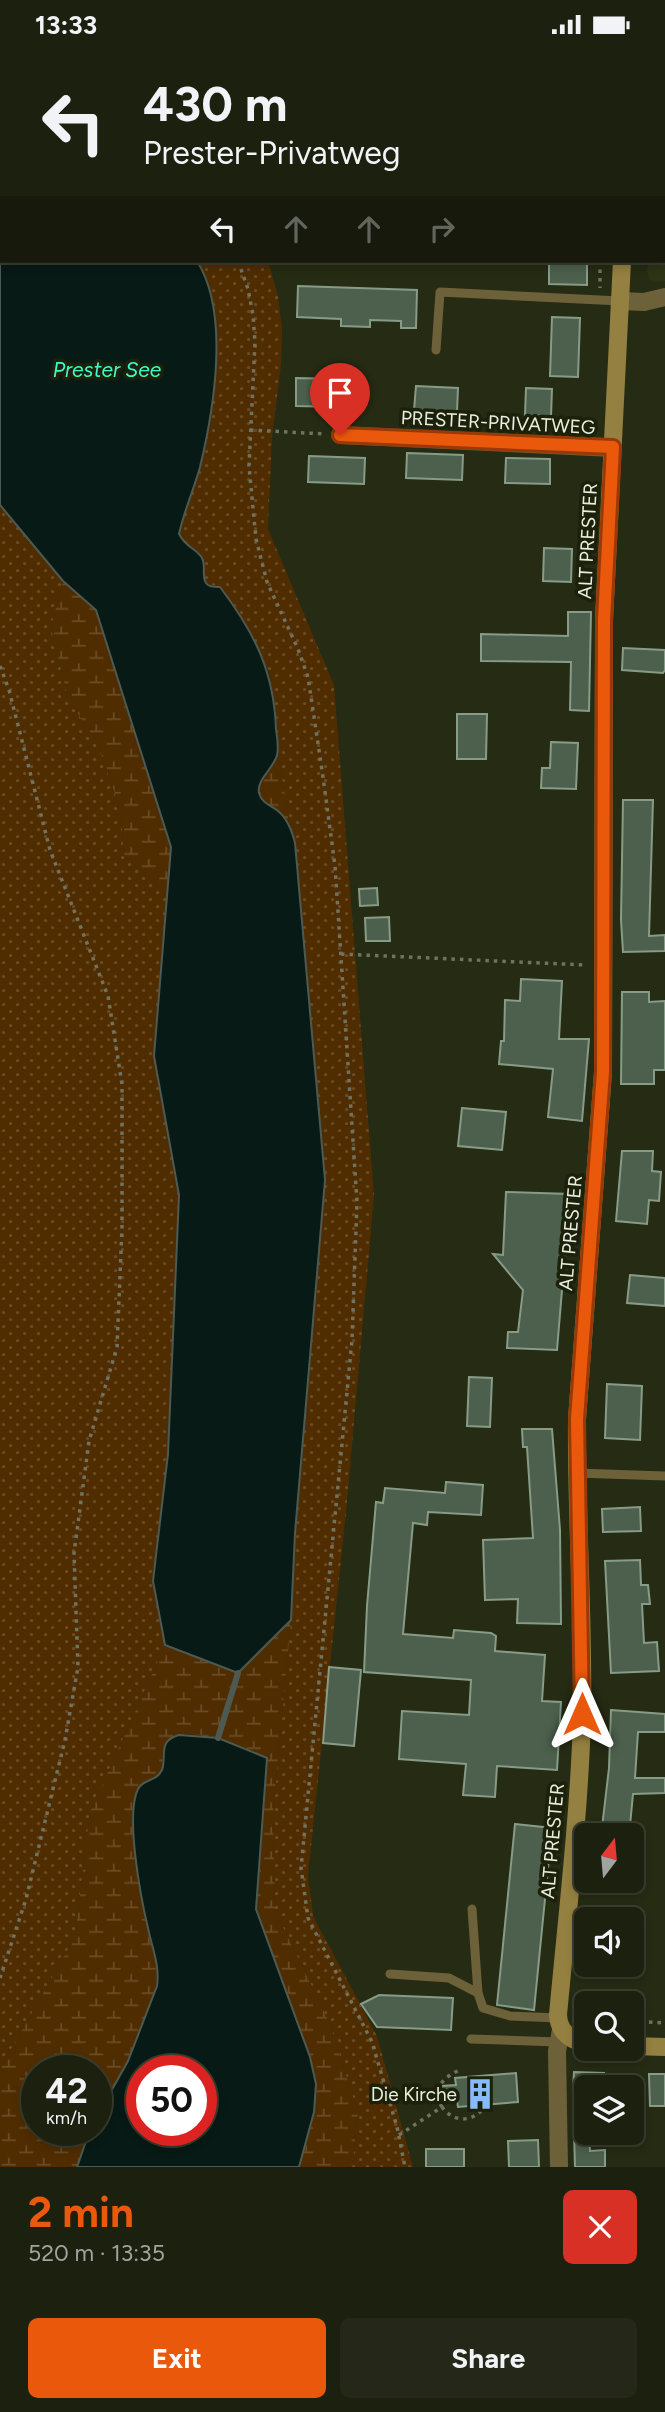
<!DOCTYPE html>
<meta charset="utf-8">
<style>
body{margin:0;font-family:Figtree,sans-serif;background:#252818;color:#f1f3f6;height:100vh;display:flex;flex-direction:column;font-size:26px;white-space:nowrap}
*{box-sizing:border-box;margin:0}
p{font-size:23px;color:#a0a39e}
.icon{flex:none;width:38px;height:38px;fill:none;stroke:currentColor;stroke-width:2;stroke-linecap:round;stroke-linejoin:round}
.map{position:relative;height:2118px;overflow:hidden}
.details{display:flex;flex-direction:column;background:#1c200f;flex:1}
.details>*{flex:none}
.banner{position:absolute;left:0px;top:0px;width:665px;height:214px;box-shadow:0 4px 10px #0003,0 0 0 2px #3a3e2f;background:#1c200f;color:#f1f3f6;overflow:hidden}
.needle{width:46px;rotate:16deg}
.fabs{position:absolute;left:574px;top:1774px;display:grid;gap:14px}
.fabs a{display:grid;place-items:center;width:70px;height:70px;border-radius:10px;background:#1c200f;box-shadow:0 4px 10px #0003,0 0 0 2px #3a3e2f;font-size:35px}
.speed{position:absolute;left:21px;top:2006px;display:flex;gap:14px;font-size:35px;font-weight:700;text-align:center}
.speed>*{display:grid;place-content:center;width:91px;height:91px;border-radius:50%;background:#1c200f;box-shadow:0 4px 10px #0003,0 0 0 2px #3a3e2f;line-height:1}
.speed small{font-size:18px;font-weight:400}
.speed .limit{border:10px solid #d22;background:#fff;color:#111}
.pin{position:absolute;display:grid;place-items:center;width:60px;height:60px;color:#fff;margin:-72px -30px;border-radius:50% 50% 50% 0;rotate:-45deg;box-shadow:0 0 7px #0007}
.pin .icon{rotate:45deg}
.me{position:absolute;width:77px;margin:-38px;rotate:0deg;stroke-linejoin:round;filter:drop-shadow(0 0 5px #0008)}
.turn{display:flex;align-items:center;gap:24px;height:147px;padding:0 28px;font-size:32px}
.turn .icon{width:91px;height:91px;stroke-width:2.5}
.turn b{display:block;font-size:49px;line-height:60px}
.lanes{display:flex;align-items:center;height:66px;padding:0 28px;background:#0003;justify-content:center;gap:35px;direction:ltr}
.lanes .off{opacity:.35}
.round{display:grid;place-items:center;flex:none;width:74px;height:74px;border-radius:10px;background:#252818}
.overview{display:flex;align-items:center;justify-content:space-between;height:119px;padding:0 28px}
h1{font-size:42px;font-weight:700;line-height:52px;color:#ea580c}
.cta{display:flex;gap:14px;margin-top:auto;padding:14px 28px}
.cta a{flex:1;height:80px;border-radius:10px;background:#ea580c;color:#fff;font-size:28px;font-weight:700;line-height:80px;text-align:center}
.cta a+a{background:#252818;color:#f1f3f6}
.status{display:flex;justify-content:space-between;align-items:center;height:49px;padding:0 35px;background:#1c200f;direction:ltr}
.status svg{height:19px;fill:currentColor}
.map>svg:first-child{display:block}
.built{fill:#2d3315}
.grass{fill:url(#grass-dots)}
.wetland{fill:url(#wetland-marsh)}
.water{fill:#081a15;stroke:#4c5a52;stroke-width:2;fill-rule:evenodd}
.lines{fill:none;stroke-linecap:round;stroke-linejoin:round}
.stream{stroke:#4c5a52;stroke-width:6}
.building{fill:#4c604d;stroke:#869c87;stroke-width:2}
.path{stroke:#6f7360;stroke-width:3.5;stroke-dasharray:3.5 5;stroke-linecap:butt}
.service{stroke:#6d613a;stroke-width:9}
.minor{stroke:#6d613a;stroke-width:18}
.secondary{stroke:#948040;stroke-width:18}
.route-casing{stroke:#983908;stroke-width:18}
.route{stroke:#ea580c;stroke-width:12}
.labels{text-anchor:middle;stroke-width:7;stroke-linejoin:round;paint-order:stroke}
.street-label{font-size:19px;fill:#eaeee0;stroke:#1c210a}
.poi-label{font-size:19px;fill:#eaeee0;stroke:#1c210a;text-anchor:end}
.water-label{font-size:21px;font-style:italic;fill:#3bfbd0;stroke:#1c210a}
</style>
<div class="status"><b>13:33</b><svg viewBox="0 0 49 12"><path d="M0 12V9h3v3zM5 12V6h3v6zM10 12V3h3v9zM15 12V0h3v12zM26 1h20v11H26zM47 4h2v5h-2z"/></svg></div>
<div class="map">
<svg width="665" height="2118" viewBox="0 0 665 2118">
<defs>
<pattern id="grass-dots" width="8" height="8" patternUnits="userSpaceOnUse" patternTransform="scale(1.75)"><rect width="8" height="8" fill="#502d00"/><path d="M2 2h.1M6 6h.1" fill="none" stroke="#694c25" stroke-width="1.8" stroke-linecap="round"/></pattern>
<pattern id="wetland-marsh" width="20" height="14" patternUnits="userSpaceOnUse" patternTransform="scale(1.75)"><rect width="20" height="14" fill="#502d00"/><path d="M1 5h8M5 5V1M11 12h8M15 12V8" fill="none" stroke="#694c25"/></pattern>
</defs>
<rect width="100%" height="100%" fill="#262b14"/>
<path class="built" d="M656 0H665V232L662 233 650 231 647 223 648 212H663V2H656Z"/>
<g class="grass">
<path d="M0 0H47L48 2H2V62Z"/>
<path d="M197 212H268L278 247 282 280 281 315 272 389 268 480 334 636 374 1147 346 1464 308 1826 313 1867 377 1987 413 2118H352L358 2064 330 1975 275 1862 273 1763 291 1571 295 1484 325 1131 295 794 289 774 278 704 276 663 269 623 250 585 229 550 220 538 207 535 195 502C188 500 179 492 179 483 179 464 193 440 199 422 213 377 226 274 207 231 205 224 200 218 197 212Z"/>
<path d="M0 456 63 532 51 578 68 650 97 693 121 762 124 806 167 845 154 1007 179 1146 168 1405 153 1532 165 1596 90 1763 75 1888 0 2020Z"/>
</g>
<g class="wetland">
<path d="M63 532 96 561 171 798 167 845 124 806 121 762 97 693 68 650 51 578Z"/>
<path d="M278 704 289 774 277 760 265 755 259 744V735Z"/>
<path d="M291 1571 273 1763 275 1862 330 1975 358 2064 352 2118H299L314 2063 316 2035 310 2008 256 1860 267 1709C241 1700 201 1679 174 1687L162 1706 163 1715 161 1723 153 1732 142 1734 133 1780 135 1800 148 1879 158 1926 153 1948 128 2012 96 2069V2021H37V2081H90L77 2118H0V2020L75 1888 90 1763 165 1596 238 1624Z"/>
</g>
<g class="water">
<path d="M0 138 2 139V212H197C230 264 214 360 200 418 194 440 184 462 179 485 186 499 196 499 202 509 206 517 202 525 205 532 207 538 214 538 220 538 254 583 274 622 276 680 277 688 279 698 277 706 274 719 256 731 259 744 262 755 271 756 278 762 288 770 292 782 295 794L325 1131 295 1484 291 1571 238 1624 165 1596 153 1532 168 1405 179 1146 154 1007 171 798 96 561 63 532 0 456Z"/>
<path d="M179 1686 218 1689 267 1709 256 1860 310 2008 316 2035 314 2063 299 2118H77L90 2081H96V2069L128 2012 157 1937C160 1916 152 1899 148 1879 141 1850 125 1766 138 1740 143 1730 156 1733 162 1721 167 1707 157 1692 179 1686ZM142 2021H201V2081H142Z"/>
</g>
<g class="lines">
<path class="stream" d="M218 1689 238 1624"/>
</g>
<g class="building">
<path d="M549 212H587V236L549 235Z"/>
<path d="M298 237 417 241 416 279H401V272L370 271V278L341 277V270L297 268Z"/>
<path d="M552 268 580 269 578 328 550 327Z"/>
<path d="M296 329 340 330V358L296 357Z"/>
<path d="M416 337 458 339 457 363 414 361Z"/>
<path d="M526 339 552 340 551 367 525 366Z"/>
<path d="M407 404 463 406 462 431 406 429Z"/>
<path d="M309 407 365 409 364 435 308 433Z"/>
<path d="M506 409 550 410V435L505 434Z"/>
<path d="M544 499 572 500 571 533 543 532Z"/>
<path d="M568 563H591L589 662 570 661 571 613 481 612V585L568 587Z"/>
<path d="M623 599 665 601V621L663 624 622 621Z"/>
<path d="M457 665H487L486 710H457Z"/>
<path d="M551 693 578 694 576 740 541 739 542 719H550Z"/>
<path d="M623 751H653L649 887 665 886V902L623 903 621 871Z"/>
<path d="M377 839 378 856 360 857 359 840Z"/>
<path d="M389 868 390 892H366L365 869Z"/>
<path d="M521 930 562 932 559 990H589L582 1072 548 1068 553 1020 499 1015 501 992H504L505 951 520 952Z"/>
<path d="M622 943H649V953L665 952V1021H654V1035H621Z"/>
<path d="M462 1059 506 1063 502 1101 458 1097Z"/>
<path d="M622 1102H653L652 1122 661 1123 659 1152 649 1151 647 1175 616 1172Z"/>
<path d="M506 1143 570 1145 557 1301 507 1299 508 1283H518L523 1241 493 1205 503 1206Z"/>
<path d="M630 1226 665 1229V1257L627 1254Z"/>
<path d="M469 1328 492 1329 490 1378 467 1377Z"/>
<path d="M607 1335 642 1337 640 1391 605 1389Z"/>
<path d="M522 1380H552L560 1481 561 1575 517 1574 518 1550 485 1551 483 1491 533 1489 527 1398H523Z"/>
<path d="M446 1433 483 1436 481 1466 428 1463 427 1476 413 1474 403 1585 453 1589 454 1581 491 1584 496 1587 495 1602 545 1606 542 1652 561 1653 557 1721 497 1717 495 1748 463 1746 466 1715 399 1710 402 1662 469 1666 471 1631 364 1623 367 1557 376 1453 383 1454 385 1439 445 1444Z"/>
<path d="M640 1458 641 1482 603 1483 602 1460Z"/>
<path d="M640 1511 641 1536H648L650 1555H642L644 1594 657 1593 659 1622 611 1624 605 1512Z"/>
<path d="M329 1618 361 1621 354 1697 323 1694Z"/>
<path d="M611 1661 665 1665V1683H638L635 1729H665V1744L633 1745 629 1787H601L609 1719Z"/>
<path d="M515 1775 552 1779 534 1961 497 1956Z"/>
<path d="M379 1946 453 1949 451 1981 377 1978 361 1955Z"/>
<path d="M574 2023 604 2024V2039H573Z"/>
<path d="M516 2024 518 2053 458 2058 457 2051 443 2052 442 2037 456 2036 455 2029Z"/>
<path d="M649 2025H665V2057H650Z"/>
<path d="M574 2084H589L590 2102 605 2101V2118H575Z"/>
<path d="M538 2091 539 2118H509L508 2092Z"/>
<rect x="426" y="2100" width="38" height="18"/>
</g>
<g class="lines">
<g class="path">
<path d="M25 0 26 2"/>
<path d="M238 212 248 240 253 266 255 293 249 417 256 490 267 533 298 600 308 628 323 728 335 817 357 1153 352 1291 301 1819 308 1869 372 1993 397 2078 405 2118"/>
<path d="M600 212V239"/>
<path d="M250 381 325 385"/>
<path d="M0 617 9 641 50 801 108 947 122 1035V1179L117 1298 89 1392 74 1504 78 1618 65 1691 26 1850 0 1929"/>
<path d="M341 905 585 916"/>
<path d="M632 1972 665 1974"/>
<path d="M442 2058C430 2039 445 2027 462 2020"/>
<path d="M399 2086 442 2058C452 2072 469 2074 481 2062"/>
</g>
<g class="service">
<path d="M436 301 440 243 620 252"/>
<path d="M576 1424 665 1427"/>
<path d="M472 1860 478 1944 483 1959 510 1967 558 1969"/>
<path d="M390 1925 449 1929 478 1944"/>
<path d="M471 1990 558 1993"/>
</g>
<g class="minor">
<path d="M300 0 303 2"/>
<path d="M219 2 220 0"/>
<path d="M620 252 644 253 665 248"/>
<path d="M340 386 613 399"/>
<path d="M559 2118 557 2002 561 1981"/>
</g>
<g class="secondary">
<path d="M630 2V0"/>
<path d="M586 1995C570 1991 559 1983 558 1966 567 1867 579 1768 582 1669 584 1569 576 1470 577 1370L603 1023 604 571 622 212"/>
<path d="M632 1997 665 1998"/>
</g>
</g>
<g class="lines">
<defs>
<path id="route" d="M340 386 613 398 604 571 603 1023 577 1370 582 1665"/>
</defs>
<use href="#route" class="route-casing"/>
<use href="#route" class="route"/>
</g>
<defs>
<symbol id="building-bare" viewBox="-9 -9 18 18"><path d="M-4-6H4V6H1V3H-1V6H-4ZM-2.5-4.3h1.7v1.8h-1.7ZM.8-4.3h1.7v1.8H.8ZM-2.5-1h1.7V.8h-1.7ZM.8-1h1.7V.8H.8Z" fill="#87bbfc" stroke="#1c210a" stroke-width="2.5" paint-order="stroke"/></symbol>
</defs>
<g fill-rule="evenodd">
<use href="#building-bare" x="458" y="2023" width="44" height="44"/>
</g>
<g class="labels">
<g class="street-label">
<text transform="translate(498 373) rotate(3)" y="7">PRESTER-PRIVATWEG</text>
<text transform="translate(587 492) rotate(-87)" y="7">ALT PRESTER</text>
<text transform="translate(570 1184) rotate(-85)" y="7">ALT PRESTER</text>
<text transform="translate(552 1792) rotate(-85)" y="7">ALT PRESTER</text>
</g>
<g class="poi-label">
<text x="457" y="2052">Die Kirche</text>
</g>
<g class="water-label">
<text x="107" y="328">Prester See</text>
</g>
</g>
</svg>
<div class="fabs">
<a><svg class="needle" viewBox="-14 -14 28 28"><path d="M0-13l5 13h-10z" fill="#e53935"/><path d="M0 13l5-13h-10z" fill="#a0a39e"/></svg></a>
<a><svg class="icon" aria-label="sound" viewBox="0 0 24 24"><path d="M4 9h4l5-4v14l-5-4H4zM17 9q2 3 0 6"/></svg></a>
<a><svg class="icon" aria-label="search" viewBox="0 0 24 24"><circle cx="10" cy="10" r="6"/><path d="M15 15l6 6"/></svg></a>
<a><svg class="icon" aria-label="layers" viewBox="0 0 24 24"><path d="M12 4l9 5-9 5-9-5zM3 14l9 5 9-5"/></svg></a>
</div>
<div class="speed"><div>42<small>km/h</small></div><div class="limit">50</div></div>
<div class="pin" style="left:340px;top:386px;background:#d93025"><svg class="icon" aria-label="arrive" viewBox="0 0 24 24"><path d="M6 21V4h12l-3 4 3 4H6"/></svg></div>
<svg class="me" style="left:582px;top:1665px" viewBox="-20 -20 40 40"><path d="M0-17L14 15 0 8-14 15z" fill="#ea580c" stroke="#fff" stroke-width="4"/></svg>
<div class="banner">
<div class="turn"><svg class="icon" aria-label="left" viewBox="0 0 24 24"><path d="M17 20v-9H6M10 6l-5 5 5 5"/></svg><div><b>430 m</b>Prester-Privatweg</div></div>
<div class="lanes"><svg class="icon" aria-label="left" viewBox="0 0 24 24"><path d="M17 20v-9H6M10 6l-5 5 5 5"/></svg><svg class="icon off" aria-label="ahead" viewBox="0 0 24 24"><path d="M12 20V5M6 11l6-6 6 6"/></svg><svg class="icon off" aria-label="ahead" viewBox="0 0 24 24"><path d="M12 20V5M6 11l6-6 6 6"/></svg><svg class="icon off" aria-label="right" viewBox="0 0 24 24"><path d="M7 20v-9h11M14 6l5 5-5 5"/></svg></div>
</div>
</div>
<section class="details">
<div class="overview"><div><h1>2 min</h1><p>520 m · 13:35</p></div><a class="round" style="background:#d93025;color:#fff"><svg class="icon" aria-label="close" viewBox="0 0 24 24"><path d="M6 6l12 12M18 6L6 18"/></svg></a></div>
<div class="cta"><a>Exit</a><a>Share</a></div>
</section>
